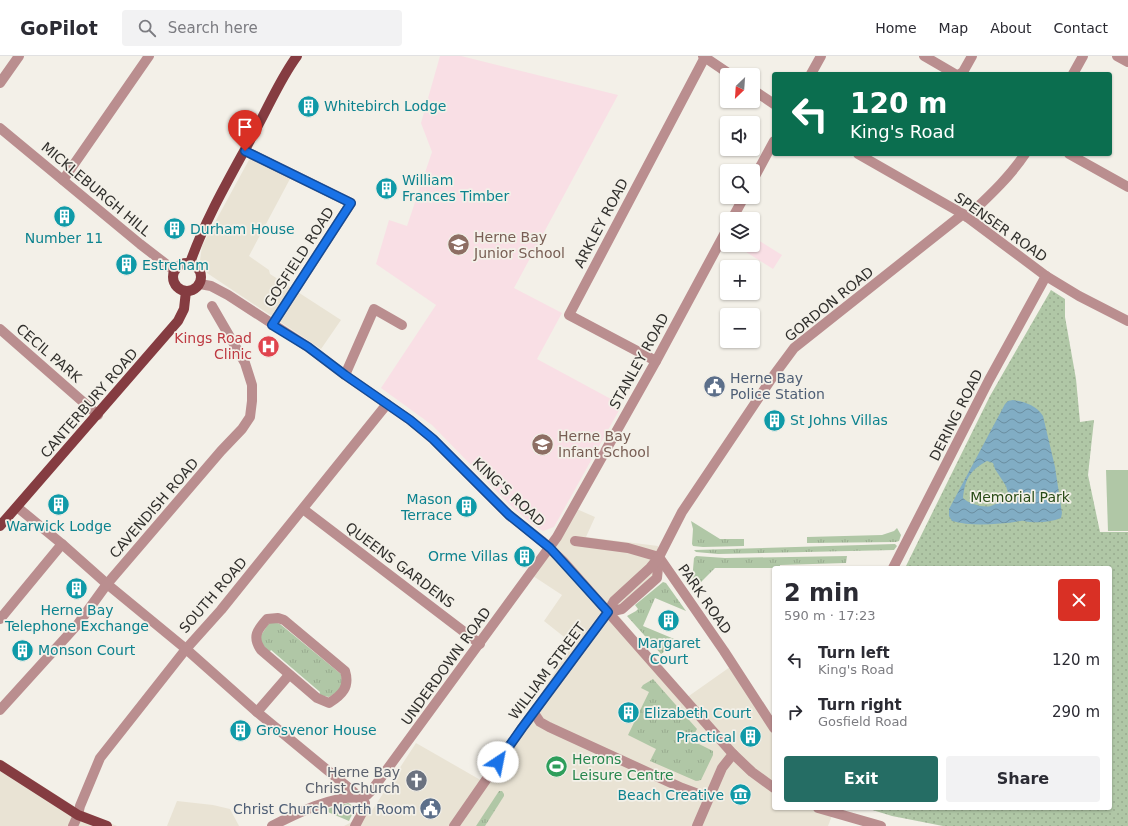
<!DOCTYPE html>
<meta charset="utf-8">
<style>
body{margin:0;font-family:"DejaVu Sans",sans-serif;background:#f2f2f3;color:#2b2b33;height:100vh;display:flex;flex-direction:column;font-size:15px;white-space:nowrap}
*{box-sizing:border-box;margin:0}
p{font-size:13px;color:#7c7c81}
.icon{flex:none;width:22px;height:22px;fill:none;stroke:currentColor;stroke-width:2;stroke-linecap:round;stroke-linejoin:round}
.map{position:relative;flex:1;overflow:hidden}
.panel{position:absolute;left:772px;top:510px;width:340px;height:244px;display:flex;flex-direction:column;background:#fff;border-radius:4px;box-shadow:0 1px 3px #0004}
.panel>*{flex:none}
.banner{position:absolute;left:772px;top:16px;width:340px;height:84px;border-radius:4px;box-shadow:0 1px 3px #0004;background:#0b6e4f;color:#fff;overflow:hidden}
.needle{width:26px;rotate:205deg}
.fabs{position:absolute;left:720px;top:12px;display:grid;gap:8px}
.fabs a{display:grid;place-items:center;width:40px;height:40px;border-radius:4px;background:#fff;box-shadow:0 1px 3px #0004;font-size:20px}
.pin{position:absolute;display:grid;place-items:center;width:34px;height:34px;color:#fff;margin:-41px -17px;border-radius:50% 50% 50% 0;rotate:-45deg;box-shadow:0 0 4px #0007}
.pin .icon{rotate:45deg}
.me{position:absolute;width:44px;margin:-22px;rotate:34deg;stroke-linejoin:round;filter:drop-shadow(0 0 3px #0008)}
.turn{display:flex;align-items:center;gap:14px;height:84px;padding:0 12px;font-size:18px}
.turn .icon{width:52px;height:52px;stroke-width:2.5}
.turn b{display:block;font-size:28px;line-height:34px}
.round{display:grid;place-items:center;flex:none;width:42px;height:42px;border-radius:4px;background:#f2f2f3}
.head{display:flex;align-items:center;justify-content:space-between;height:68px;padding:0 12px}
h1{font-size:24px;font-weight:700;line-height:30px}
.primary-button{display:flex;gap:8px;margin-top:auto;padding:8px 12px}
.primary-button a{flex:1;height:46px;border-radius:4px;background:#256d64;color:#fff;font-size:16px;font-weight:700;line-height:46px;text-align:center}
.primary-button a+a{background:#f2f2f3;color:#2b2b33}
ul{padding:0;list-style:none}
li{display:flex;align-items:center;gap:12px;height:52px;padding:0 12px}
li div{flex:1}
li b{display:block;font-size:15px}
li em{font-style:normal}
header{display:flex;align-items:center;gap:24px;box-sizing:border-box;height:56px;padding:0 20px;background:#fff;border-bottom:1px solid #e1e1e2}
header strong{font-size:19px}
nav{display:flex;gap:22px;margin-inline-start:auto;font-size:14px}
.search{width:280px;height:36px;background:#f2f2f3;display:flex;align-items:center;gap:10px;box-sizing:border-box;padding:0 14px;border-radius:4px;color:#7c7c81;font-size:15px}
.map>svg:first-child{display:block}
.built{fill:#e9e3d4}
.education{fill:#f9dfe5}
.grass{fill:url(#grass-tufts)}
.park{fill:url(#park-dots)}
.garden{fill:#b0c7a6}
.water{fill:url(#water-waves);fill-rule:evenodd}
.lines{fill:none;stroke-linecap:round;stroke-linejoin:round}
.minor{stroke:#ba8e8f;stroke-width:10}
.major{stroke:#853c41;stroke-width:10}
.route-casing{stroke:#114b97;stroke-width:10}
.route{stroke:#1a73e8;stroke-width:7}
.labels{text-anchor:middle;stroke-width:3.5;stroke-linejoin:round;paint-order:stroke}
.culture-label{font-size:14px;fill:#0d838f;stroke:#f3f0e8;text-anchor:start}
.street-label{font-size:14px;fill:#31302d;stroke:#f3f0e8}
.education-label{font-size:14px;fill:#785e54;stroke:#f3f0e8;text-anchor:start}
.health-label{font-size:14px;fill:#be3a42;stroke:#f3f0e8;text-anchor:end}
.service-label{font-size:14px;fill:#4e5e75;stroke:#f3f0e8;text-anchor:start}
.park-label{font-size:14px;fill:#294b17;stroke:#f3f0e8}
.leisure-label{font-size:14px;fill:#27864d;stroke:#f3f0e8;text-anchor:start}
.worship-label{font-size:14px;fill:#5b616d;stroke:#f3f0e8;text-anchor:end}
</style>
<header>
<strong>GoPilot</strong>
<div class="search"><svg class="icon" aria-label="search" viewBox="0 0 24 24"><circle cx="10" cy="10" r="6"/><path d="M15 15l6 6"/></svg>Search here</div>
<nav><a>Home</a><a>Map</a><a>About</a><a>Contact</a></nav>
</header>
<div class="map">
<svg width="1128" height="770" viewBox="0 0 1128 770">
<defs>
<pattern id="grass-tufts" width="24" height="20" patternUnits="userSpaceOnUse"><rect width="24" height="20" fill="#b0c7a6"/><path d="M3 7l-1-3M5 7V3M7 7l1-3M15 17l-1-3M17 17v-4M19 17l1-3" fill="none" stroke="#98ab8f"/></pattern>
<pattern id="park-dots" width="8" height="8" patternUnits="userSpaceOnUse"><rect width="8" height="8" fill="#b0c7a6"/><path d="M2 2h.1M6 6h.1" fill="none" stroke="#98ab8f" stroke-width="1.8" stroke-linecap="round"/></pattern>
<pattern id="water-waves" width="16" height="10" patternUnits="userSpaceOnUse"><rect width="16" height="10" fill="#81adc4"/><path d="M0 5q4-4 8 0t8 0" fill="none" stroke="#6a8da0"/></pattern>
</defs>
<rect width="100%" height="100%" fill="#f3f0e8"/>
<g class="built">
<path d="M250 102 291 121 249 200 269 214 270 218 341 264 321 293 207 217 200 204 202 190Z"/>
<path d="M572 451 595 461 586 481 658 490 659 512 618 559 686 642 730 611 774 678V752H835L828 770H344L371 756 416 687 484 726 573 588 544 565 562 539 530 518Z"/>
<path d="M0 703 77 752 117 770H0Z"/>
<path d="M177 745 213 749 230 753 239 770H167Z"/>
</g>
<g class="education">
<path d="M440 0H461L618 39 514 232 562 257 537 303 622 349 554 471 543 475 533 469 510 449 432 369 381 332 436 249 376 208 389 164 407 170 432 96 421 67Z"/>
<path d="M753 181 782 199 773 213 735 189H753Z"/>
</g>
<g class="grass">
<path d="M691 465 720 483H744V490L703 491 693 490 692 488 693 473Z"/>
<path d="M897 472 901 479 899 485 896 486 807 487V481L882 479 894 475Z"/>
<path d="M895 488 897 490 894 494 718 498 696 496 694 494Z"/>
<path d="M696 500 725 502 847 500 846 507 780 509V512H715L697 530 692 525 694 502Z"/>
<path d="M663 526 666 527 686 555 655 542 643 570 679 585 661 598 627 560 636 555 638 553 635 549Z"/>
<path d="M275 566 280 568 341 618C344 632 340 635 329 641L319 639 320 636 271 594 269 597 261 590 260 581 269 567Z"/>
<path d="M653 623 697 673 691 684 713 695V699L701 724 696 725 650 705 656 693 628 679 649 636 641 632 643 629Z"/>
<path d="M499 735H502L504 738V740L485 770H476Z"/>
</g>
<path class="park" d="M1051 234 1065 243V261L1076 323 1080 366 1094 364 1088 419 1100 476H1128V770H943L892 760 866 752H1110V512H905L990 340Z"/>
<g class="garden">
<path d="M1106 414H1128V475H1108Z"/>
<path d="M348 747C357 751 353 757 349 765L323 754Z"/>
</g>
<path class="water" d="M1013 344C1025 346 1036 349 1043 360L1055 411 1062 457 1061 462C1051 466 1040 467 1030 466 1026 466 1024 464 1021 465 1001 468 972 471 952 465L949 460V453L1005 348 1008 345ZM987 405 993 407 995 413 1006 430 1009 440C1003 443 997 448 991 450 983 452 969 448 963 442 965 423 970 414 987 405Z"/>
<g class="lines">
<g class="minor">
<path d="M703 0 731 19"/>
<path d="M924 0 955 18"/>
<path d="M1117 0 1128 6"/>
<path d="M811 18 821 0"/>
<path d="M960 18 963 16 972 0"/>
<path d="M1073 18 1083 0"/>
<path d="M0 27 19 0"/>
<path d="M753 34 774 48"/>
<path d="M0 72 140 188 175 215"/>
<path d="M245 95 351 147 272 269"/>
<path d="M858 98 963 158 1046 220 1079 240 1128 265"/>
<path d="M1069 98 1128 131"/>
<path d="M63 124 149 0"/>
<path d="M753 124 774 85"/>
<path d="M967 161C988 141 1009 122 1025 98"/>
<path d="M732 163 744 141"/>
<path d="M200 228 211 230 228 239 308 291 345 319 410 364 433 383 509 459 543 486 563 505 733 698 752 716 774 732"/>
<path d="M0 273 98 359"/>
<path d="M656 305 569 259 705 1"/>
<path d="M345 319 374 253 402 269"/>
<path d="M17 451 62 488 107 528 186 593 257 656 361 742 365 747 363 755 355 770"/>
<path d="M303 453 480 588"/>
<path d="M575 485 628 492 659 501 724 595 774 672"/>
<path d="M893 512 989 324 1046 220"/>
<path d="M608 556 622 553 657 522 659 501"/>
<path d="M278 562 284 564 345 615C350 631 342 639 329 647L317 642 261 594C252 581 257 574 267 563Z"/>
<path d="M0 563 62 488"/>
<path d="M0 654 78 568 107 528 221 395 242 373 250 361 252 345V329L245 307 212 250"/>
<path d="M257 656 289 619"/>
<path d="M534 657 540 666 549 671 682 732 709 742"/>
<path d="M361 742 367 739 372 734 557 481 656 305 727 173"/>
<path d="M818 752 881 770"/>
<path d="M73 770 78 759 80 750 100 702 186 593 221 554 387 348"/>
<path d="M272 770C295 758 335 738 361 742"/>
<path d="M454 770 522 672 608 556 614 545 650 512 659 501 682 456 774 319 794 292 963 158"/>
<path d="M697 770 722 712 733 698"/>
</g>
<g class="major">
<path d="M190 207C206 161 232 118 255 75 269 50 280 23 297 0"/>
<circle cx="187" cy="221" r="14"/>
<path d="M0 470 178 265 184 253 186 235"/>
<path d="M0 709 78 759 107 770"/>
</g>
</g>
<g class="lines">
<defs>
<path id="route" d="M245 95 351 147 272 269 308 291 345 319 410 364 433 383 509 459 550 492 608 556 522 672 498 706"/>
</defs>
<use href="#route" class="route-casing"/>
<use href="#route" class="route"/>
</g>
<defs>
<symbol id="building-disc" viewBox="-11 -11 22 22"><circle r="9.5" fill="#0f9aa8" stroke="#f3f0e8"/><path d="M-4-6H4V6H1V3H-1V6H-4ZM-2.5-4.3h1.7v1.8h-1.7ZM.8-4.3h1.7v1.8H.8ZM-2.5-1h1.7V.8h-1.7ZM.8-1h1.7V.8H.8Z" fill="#fff"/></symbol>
<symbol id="school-disc" viewBox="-11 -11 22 22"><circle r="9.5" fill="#8d6e63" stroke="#f3f0e8"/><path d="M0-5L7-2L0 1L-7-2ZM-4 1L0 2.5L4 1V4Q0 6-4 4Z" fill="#fff"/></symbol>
<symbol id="hospital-disc" viewBox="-11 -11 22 22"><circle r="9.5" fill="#e0444e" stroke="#f3f0e8"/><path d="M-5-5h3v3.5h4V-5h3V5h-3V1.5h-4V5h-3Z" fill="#fff"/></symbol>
<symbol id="civic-disc" viewBox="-11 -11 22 22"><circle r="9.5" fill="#5c6f8a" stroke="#f3f0e8"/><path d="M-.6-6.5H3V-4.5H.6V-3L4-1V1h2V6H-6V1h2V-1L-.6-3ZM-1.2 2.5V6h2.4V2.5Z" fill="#fff"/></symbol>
<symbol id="stadium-disc" viewBox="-11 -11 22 22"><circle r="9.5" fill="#2e9e5b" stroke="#f3f0e8"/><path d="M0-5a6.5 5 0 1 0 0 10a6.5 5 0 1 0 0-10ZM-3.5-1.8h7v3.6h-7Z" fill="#fff"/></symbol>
<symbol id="church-disc" viewBox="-11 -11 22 22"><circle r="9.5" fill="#6b7280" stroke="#f3f0e8"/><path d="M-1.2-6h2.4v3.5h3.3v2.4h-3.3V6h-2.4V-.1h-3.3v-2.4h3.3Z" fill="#fff"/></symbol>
<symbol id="museum-disc" viewBox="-11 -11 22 22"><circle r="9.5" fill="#0f9aa8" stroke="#f3f0e8"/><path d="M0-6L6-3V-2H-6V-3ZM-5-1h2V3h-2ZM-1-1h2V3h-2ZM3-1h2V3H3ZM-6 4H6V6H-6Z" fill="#fff"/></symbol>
</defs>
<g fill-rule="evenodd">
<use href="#building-disc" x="296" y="38" width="25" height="25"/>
<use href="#building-disc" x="374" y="120" width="25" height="25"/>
<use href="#building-disc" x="52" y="148" width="25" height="25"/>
<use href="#building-disc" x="162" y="160" width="25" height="25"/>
<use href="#school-disc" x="446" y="176" width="25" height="25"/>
<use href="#building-disc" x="114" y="196" width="25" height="25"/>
<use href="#hospital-disc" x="256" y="278" width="25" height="25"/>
<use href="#civic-disc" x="702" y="318" width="25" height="25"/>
<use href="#building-disc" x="762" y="352" width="25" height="25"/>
<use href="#school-disc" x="530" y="376" width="25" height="25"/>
<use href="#building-disc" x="46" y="436" width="25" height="25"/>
<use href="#building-disc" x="454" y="438" width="25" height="25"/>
<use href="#building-disc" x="512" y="488" width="25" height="25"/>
<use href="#building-disc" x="64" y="520" width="25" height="25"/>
<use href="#building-disc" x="656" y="552" width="25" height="25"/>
<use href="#building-disc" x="10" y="582" width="25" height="25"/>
<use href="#building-disc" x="616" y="644" width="25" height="25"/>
<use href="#building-disc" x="228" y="662" width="25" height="25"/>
<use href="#building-disc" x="738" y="668" width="25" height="25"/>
<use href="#stadium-disc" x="544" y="698" width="25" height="25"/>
<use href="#church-disc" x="404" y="712" width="25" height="25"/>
<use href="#museum-disc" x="728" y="726" width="25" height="25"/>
<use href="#civic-disc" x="418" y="740" width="25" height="25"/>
</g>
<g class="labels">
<g class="culture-label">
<text x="324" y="55">Whitebirch Lodge</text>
<text x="402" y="129">William<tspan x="402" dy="16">Frances Timber</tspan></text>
<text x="190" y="178">Durham House</text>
<text x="64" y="187" text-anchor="middle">Number 11</text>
<text x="142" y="214">Estreham</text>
<text x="790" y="369">St Johns Villas</text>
<text x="452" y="448" text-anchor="end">Mason<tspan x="452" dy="16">Terrace</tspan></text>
<text x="59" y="475" text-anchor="middle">Warwick Lodge</text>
<text x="508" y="505" text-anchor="end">Orme Villas</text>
<text x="77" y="559" text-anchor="middle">Herne Bay<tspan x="77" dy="16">Telephone Exchange</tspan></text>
<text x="669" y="592" text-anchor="middle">Margaret<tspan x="669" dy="16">Court</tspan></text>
<text x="38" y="599">Monson Court</text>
<text x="644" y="662">Elizabeth Court</text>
<text x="256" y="679">Grosvenor House</text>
<text x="736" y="686" text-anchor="end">Practical</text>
<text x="724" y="744" text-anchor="end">Beach Creative</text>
</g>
<g class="street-label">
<text transform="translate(96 133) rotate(40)" y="5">MICKLEBURGH HILL</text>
<text transform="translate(601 167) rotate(-62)" y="5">ARKLEY ROAD</text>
<text transform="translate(1001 171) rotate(35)" y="5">SPENSER ROAD</text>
<text transform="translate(299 201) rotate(-57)" y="5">GOSFIELD ROAD</text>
<text transform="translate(829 248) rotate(-39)" y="5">GORDON ROAD</text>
<text transform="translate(49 297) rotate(41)" y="5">CECIL PARK</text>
<text transform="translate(639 305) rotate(-61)" y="5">STANLEY ROAD</text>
<text transform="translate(89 347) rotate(-49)" y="5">CANTERBURY ROAD</text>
<text transform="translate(956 359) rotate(-63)" y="5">DERING ROAD</text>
<text transform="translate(509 436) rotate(43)" y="5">KING'S ROAD</text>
<text transform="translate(154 452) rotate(-49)" y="5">CAVENDISH ROAD</text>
<text transform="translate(400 509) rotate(37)" y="5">QUEENS GARDENS</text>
<text transform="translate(213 539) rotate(-49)" y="5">SOUTH ROAD</text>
<text transform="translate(705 543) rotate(55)" y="5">PARK ROAD</text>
<text transform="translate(446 610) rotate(-54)" y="5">UNDERDOWN ROAD</text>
<text transform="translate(547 615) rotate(-53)" y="5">WILLIAM STREET</text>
</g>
<g class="education-label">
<text x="474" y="186">Herne Bay<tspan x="474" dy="16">Junior School</tspan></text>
<text x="558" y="385">Herne Bay<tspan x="558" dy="16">Infant School</tspan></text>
</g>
<g class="health-label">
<text x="252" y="287">Kings Road<tspan x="252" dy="16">Clinic</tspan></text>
</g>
<g class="service-label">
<text x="730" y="327">Herne Bay<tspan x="730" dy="16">Police Station</tspan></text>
<text x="416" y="758" text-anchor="end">Christ Church North Room</text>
</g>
<g class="park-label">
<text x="1020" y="446">Memorial Park</text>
</g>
<g class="leisure-label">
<text x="572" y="708">Herons<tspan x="572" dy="16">Leisure Centre</tspan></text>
</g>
<g class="worship-label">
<text x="400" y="721">Herne Bay<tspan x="400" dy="16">Christ Church</tspan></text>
</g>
</g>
</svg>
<div class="fabs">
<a><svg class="needle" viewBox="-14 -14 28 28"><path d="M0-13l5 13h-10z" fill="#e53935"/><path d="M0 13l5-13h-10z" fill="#7c7c81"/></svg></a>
<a><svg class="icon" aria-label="sound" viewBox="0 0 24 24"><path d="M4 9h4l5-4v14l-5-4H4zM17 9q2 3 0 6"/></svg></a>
<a><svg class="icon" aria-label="search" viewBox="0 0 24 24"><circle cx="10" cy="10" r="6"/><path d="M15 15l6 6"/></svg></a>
<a><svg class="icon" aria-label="layers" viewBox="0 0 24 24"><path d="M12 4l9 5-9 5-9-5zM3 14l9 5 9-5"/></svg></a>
<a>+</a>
<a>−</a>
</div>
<div class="pin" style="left:245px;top:95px;background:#d93025"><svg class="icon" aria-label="arrive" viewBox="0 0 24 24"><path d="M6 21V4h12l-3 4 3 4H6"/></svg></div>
<svg class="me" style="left:498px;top:706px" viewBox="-20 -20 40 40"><circle r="19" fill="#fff"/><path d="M0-13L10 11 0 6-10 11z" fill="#1a73e8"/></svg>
<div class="banner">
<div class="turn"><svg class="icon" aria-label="left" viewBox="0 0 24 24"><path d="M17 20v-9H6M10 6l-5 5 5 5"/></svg><div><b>120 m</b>King's Road</div></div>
</div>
<section class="panel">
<div class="head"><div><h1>2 min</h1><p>590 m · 17:23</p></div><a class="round" style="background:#d93025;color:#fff"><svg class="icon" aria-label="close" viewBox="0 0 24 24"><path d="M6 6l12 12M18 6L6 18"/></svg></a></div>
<ul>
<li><svg class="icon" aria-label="left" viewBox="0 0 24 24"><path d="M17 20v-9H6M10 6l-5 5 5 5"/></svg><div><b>Turn left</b><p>King's Road</p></div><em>120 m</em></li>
<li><svg class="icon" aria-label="right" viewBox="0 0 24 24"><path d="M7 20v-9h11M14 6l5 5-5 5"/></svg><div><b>Turn right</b><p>Gosfield Road</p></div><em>290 m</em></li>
</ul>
<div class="primary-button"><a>Exit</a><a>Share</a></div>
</section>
</div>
